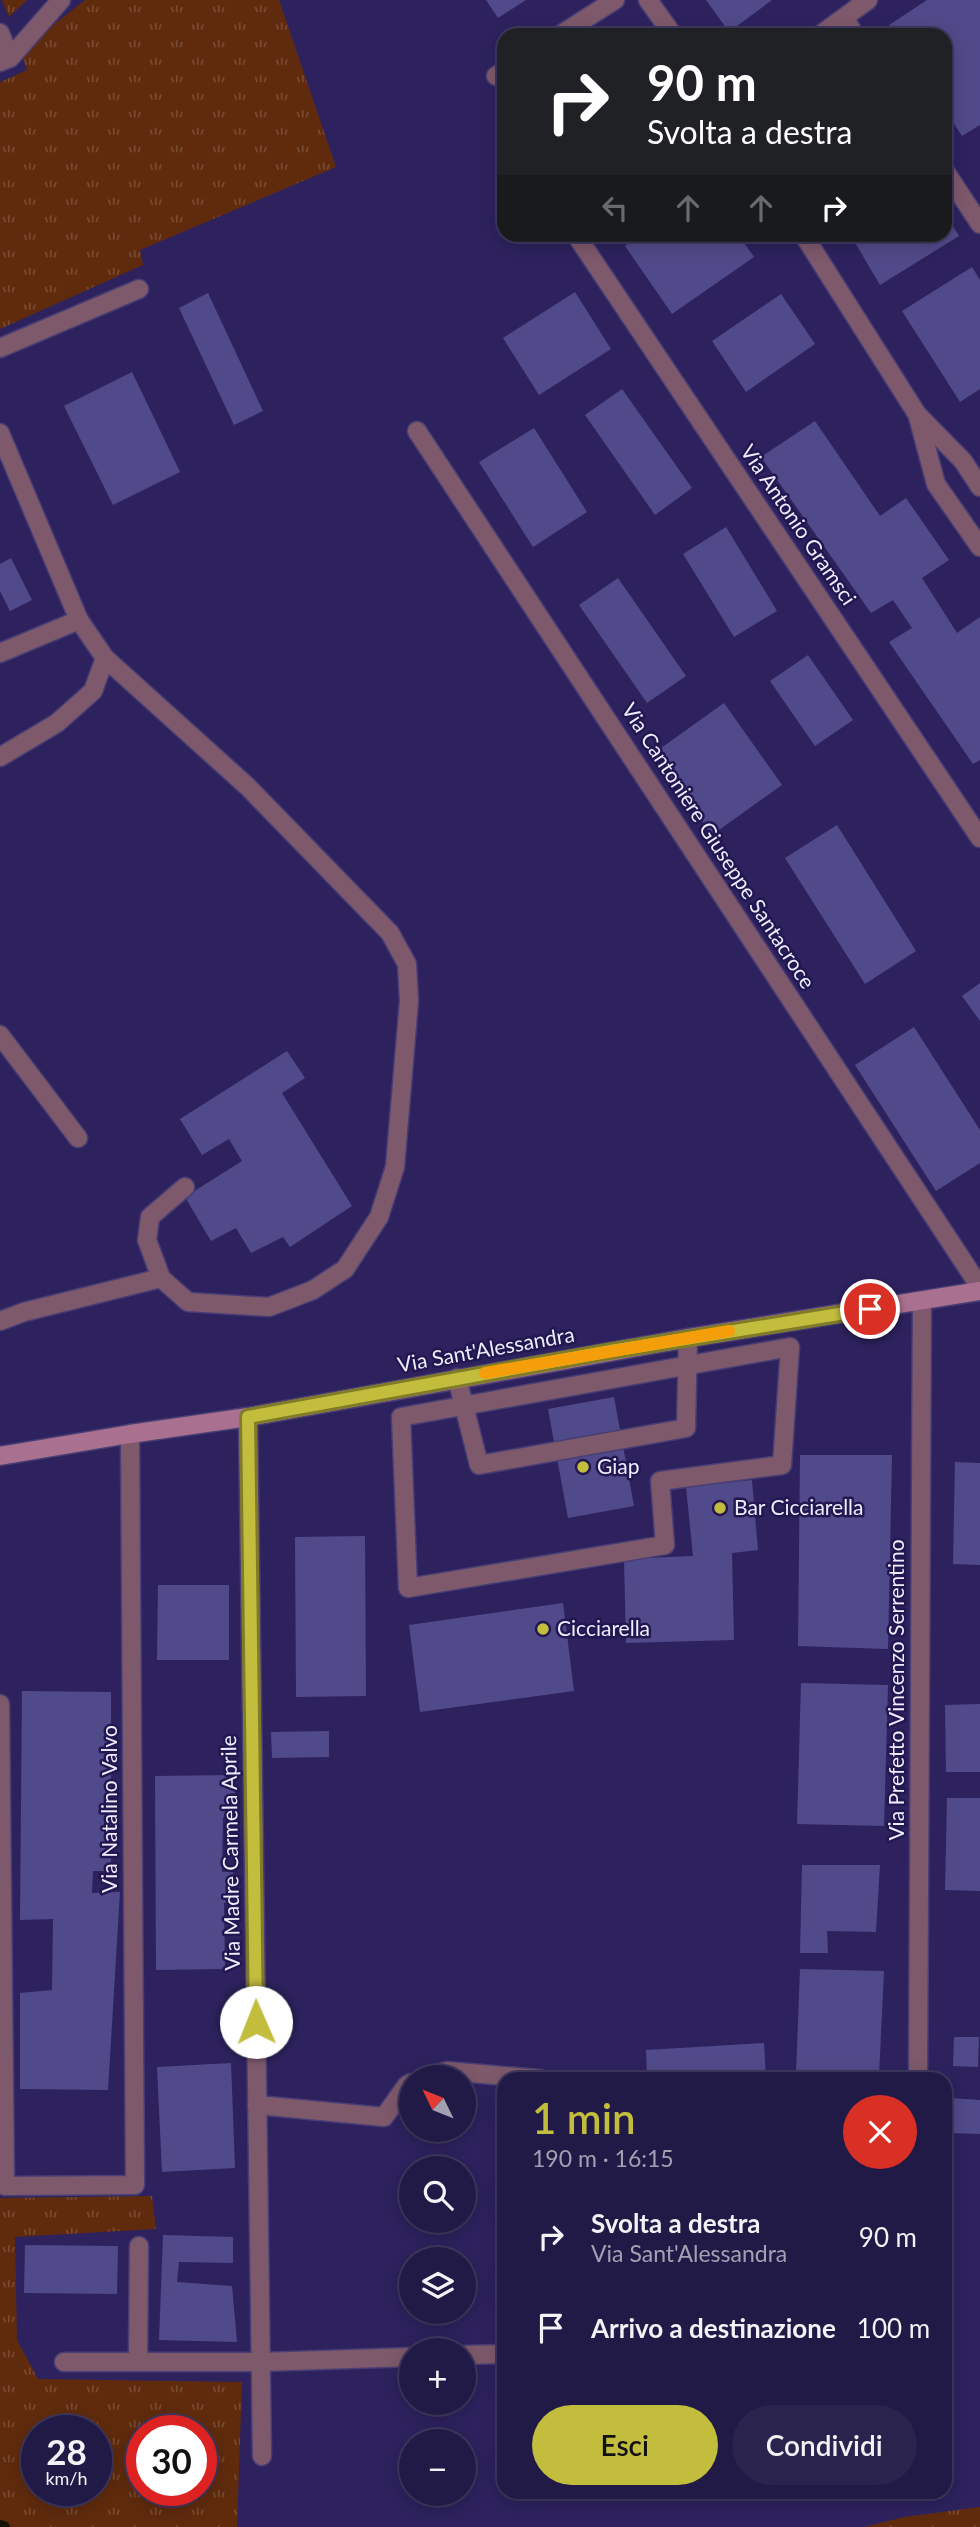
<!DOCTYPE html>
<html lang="it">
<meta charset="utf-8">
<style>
body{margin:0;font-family:Lato,sans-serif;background:#2a234d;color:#f1f3f6;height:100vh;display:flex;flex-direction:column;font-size:26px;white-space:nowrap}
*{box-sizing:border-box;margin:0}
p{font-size:23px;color:#a2a1b3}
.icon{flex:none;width:38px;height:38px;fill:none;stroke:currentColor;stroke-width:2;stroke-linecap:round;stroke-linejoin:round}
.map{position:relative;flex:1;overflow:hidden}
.side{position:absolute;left:497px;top:2072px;width:455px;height:427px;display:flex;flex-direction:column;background:#221a46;border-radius:21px;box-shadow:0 4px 18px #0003,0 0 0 2px #3f385f}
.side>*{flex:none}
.guide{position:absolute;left:497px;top:28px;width:455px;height:214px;border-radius:21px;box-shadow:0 4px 18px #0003,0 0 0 2px #3f385f;background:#202124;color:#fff;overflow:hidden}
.needle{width:46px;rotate:313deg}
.controls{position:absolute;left:399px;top:2065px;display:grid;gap:14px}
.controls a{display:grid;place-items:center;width:77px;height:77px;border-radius:50%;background:#221a46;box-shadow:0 4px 18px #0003,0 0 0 2px #3f385f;font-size:35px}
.speed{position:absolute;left:21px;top:2415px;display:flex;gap:14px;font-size:35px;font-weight:700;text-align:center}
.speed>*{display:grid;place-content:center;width:91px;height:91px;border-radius:50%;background:#221a46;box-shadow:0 4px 18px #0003,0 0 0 2px #3f385f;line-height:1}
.speed small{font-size:18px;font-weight:400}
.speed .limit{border:10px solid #d22;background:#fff;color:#111}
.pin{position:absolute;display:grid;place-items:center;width:60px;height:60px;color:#fff;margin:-30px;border:4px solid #fff;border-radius:50%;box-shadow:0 2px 7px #0007}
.me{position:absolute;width:77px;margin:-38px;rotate:359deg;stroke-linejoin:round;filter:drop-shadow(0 0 5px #0008)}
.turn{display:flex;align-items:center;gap:24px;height:147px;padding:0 35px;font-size:32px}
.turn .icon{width:91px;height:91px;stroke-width:2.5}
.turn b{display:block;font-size:49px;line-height:60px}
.lanes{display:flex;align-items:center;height:66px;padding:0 35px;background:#0003;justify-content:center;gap:35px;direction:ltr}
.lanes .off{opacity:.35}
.round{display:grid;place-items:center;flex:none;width:74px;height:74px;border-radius:37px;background:#2a234d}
.summary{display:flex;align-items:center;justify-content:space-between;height:119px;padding:0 35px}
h1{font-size:42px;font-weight:600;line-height:52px;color:#c3bd3e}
.cta{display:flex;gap:14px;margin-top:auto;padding:14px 35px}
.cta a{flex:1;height:80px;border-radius:42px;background:#c3bd3e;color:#111;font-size:28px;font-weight:600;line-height:80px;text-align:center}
.cta a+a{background:#2a234d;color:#f1f3f6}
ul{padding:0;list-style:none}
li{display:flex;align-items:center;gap:21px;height:91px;padding:0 35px}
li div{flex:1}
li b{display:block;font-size:26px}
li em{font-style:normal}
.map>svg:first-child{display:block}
.grass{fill:url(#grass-tufts);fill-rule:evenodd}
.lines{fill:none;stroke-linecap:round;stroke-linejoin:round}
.stream{stroke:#141306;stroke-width:12}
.building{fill:#514a8a}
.lane-casing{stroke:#483e74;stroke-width:21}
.street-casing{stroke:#483e74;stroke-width:21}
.secondary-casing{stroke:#483e74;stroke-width:21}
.lane{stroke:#7e596c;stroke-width:18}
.street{stroke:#7e596c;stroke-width:18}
.secondary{stroke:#aa708f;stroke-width:18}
.route-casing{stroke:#7f7b28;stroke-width:18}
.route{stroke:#c3bd3e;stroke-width:12}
.slow{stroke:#f59e0b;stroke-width:12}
.poi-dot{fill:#c3bd3e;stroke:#231752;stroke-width:2.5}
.labels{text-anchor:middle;stroke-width:5;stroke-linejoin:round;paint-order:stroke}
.street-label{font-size:21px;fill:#ededfc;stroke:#231752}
.poi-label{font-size:21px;fill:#ededfc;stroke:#231752;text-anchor:start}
</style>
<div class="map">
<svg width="980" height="2527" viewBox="0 0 980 2527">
<defs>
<pattern id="grass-tufts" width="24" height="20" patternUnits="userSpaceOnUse" patternTransform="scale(1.75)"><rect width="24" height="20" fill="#602b0d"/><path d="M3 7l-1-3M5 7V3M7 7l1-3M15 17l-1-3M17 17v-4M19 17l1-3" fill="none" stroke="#774a31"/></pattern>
</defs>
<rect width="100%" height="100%" fill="#2d225e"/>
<g class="grass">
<path d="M2 0H27L9 17Z"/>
<path d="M85 0H279L336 167 140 250 143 265 0 329V82L27 70 23 57 48 29Z"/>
<path d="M152 2196 156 2229 15 2237 17 2340 38 2379 242 2382 237 2527H0V2198ZM37 2431H96V2490H37ZM142 2431H201V2490H142Z"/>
<path d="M980 2507V2527H864L904 2517Z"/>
</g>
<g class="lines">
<path class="stream" d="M0 2526 4 2527"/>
</g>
<g class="building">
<path d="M486 0H526L498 18Z"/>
<path d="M706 0H772L729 32Z"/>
<path d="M927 0H980V125L962 136 945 110V35H896L889 25Z"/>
<path d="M945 213 959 236 880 285 850 234H945Z"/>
<path d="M641 234H738L754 257 672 314 625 246Z"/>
<path d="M972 267 980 280V389L960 402 902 311Z"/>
<path d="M575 292 611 349 539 395 503 338Z"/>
<path d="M208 293 263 411 234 425 179 308Z"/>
<path d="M781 294 815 344 746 392 712 341Z"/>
<path d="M132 372 180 472 113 505 64 406Z"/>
<path d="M622 389 692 488 655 515 585 415Z"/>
<path d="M815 421 880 516 906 498 949 560 922 578 957 633 980 617V760L973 764 889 642 912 628 893 600 871 613 761 457Z"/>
<path d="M534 428 587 512 533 547 479 462Z"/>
<path d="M726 527 777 611 734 637 683 554Z"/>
<path d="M11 558 32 600 10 611 0 591V564Z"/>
<path d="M618 578 686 676 647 703 579 605Z"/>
<path d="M808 655 853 720 815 746 770 681Z"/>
<path d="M724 703 782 785 712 835 654 753Z"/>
<path d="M837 825 916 951 865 984 785 858Z"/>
<path d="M980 983V1021L962 996Z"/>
<path d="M914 1027 980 1130V1163L936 1191 855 1065Z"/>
<path d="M287 1051 305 1078 282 1093 352 1206 290 1247 283 1237 251 1253 236 1228 211 1241 185 1197 242 1161 229 1139 202 1155 180 1119Z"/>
<path d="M614 1397 634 1506 568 1518 548 1409Z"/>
<path d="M800 1455H892L888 1649 798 1646Z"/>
<path d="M955 1462 980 1463V1565L953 1564Z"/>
<path d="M752 1480 758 1550 732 1553 734 1640 626 1643 624 1559 693 1556 686 1487Z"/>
<path d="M365 1536 366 1696 296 1697 295 1537Z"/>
<path d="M158 1585H229V1660H157Z"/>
<path d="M563 1603 574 1691 420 1712 409 1625Z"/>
<path d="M801 1683 888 1685 884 1826 797 1824Z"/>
<path d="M22 1691 111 1692V1871H93L92 1893 120 1892 108 2090 20 2089V1993L52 1990 53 1919 20 1920Z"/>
<path d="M980 1704V1772H946L945 1705Z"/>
<path d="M329 1731V1757L272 1758 271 1732Z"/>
<path d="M234 1775 236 1818 223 1817 222 1872 233 1871 232 1902 224 1903 225 1969 156 1970 155 1776Z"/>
<path d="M947 1798H980V1891L945 1890Z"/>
<path d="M802 1865H880L876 1932 827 1931 828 1953H800Z"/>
<path d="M800 1969 884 1971 879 2076 796 2073Z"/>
<path d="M954 2037H979L978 2067 953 2066Z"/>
<path d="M764 2043 766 2079H647L646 2050Z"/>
<path d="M231 2063 235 2168 162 2172 157 2067Z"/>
<path d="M950 2098 980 2100V2134L949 2133Z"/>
<path d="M163 2235 233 2237V2263L179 2262 177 2282 232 2286 237 2342 159 2340Z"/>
<path d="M25 2245 118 2246 117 2294 24 2293Z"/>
</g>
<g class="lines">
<defs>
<g id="lane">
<path d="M79 620 105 658 248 787 390 933 407 964 409 1001 395 1167 379 1217 345 1269 313 1290 269 1307 188 1302 161 1278 147 1240 150 1217 185 1187"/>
<path d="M0 757 57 723 93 691 105 658"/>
<path d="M0 1035 78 1138"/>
<path d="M0 1321 24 1312 161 1278"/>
<path d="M790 1347 782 1465 660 1481 665 1545 408 1588 401 1417Z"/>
<path d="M457 1378 479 1465 686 1428 688 1338"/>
</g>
<g id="street">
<path d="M648 0 673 35"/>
<path d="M844 18 855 35"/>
<path d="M0 33 10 58"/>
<path d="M560 35 615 0"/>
<path d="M820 35 868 0"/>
<path d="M0 62 10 58 61 0"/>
<path d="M496 76 504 71"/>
<path d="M945 171 980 224"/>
<path d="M803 234 917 414 963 461 980 487"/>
<path d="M578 238 980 838"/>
<path d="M0 348 139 289"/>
<path d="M918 417 936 484 980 547"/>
<path d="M417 431 980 1287"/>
<path d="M0 433 79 620 0 653"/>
<path d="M248 1417 262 2456"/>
<path d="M0 1704 5 2186 135 2185 130 1434"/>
<path d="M429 2077 447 2071 540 2079"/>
<path d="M918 2079 922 1301"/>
<path d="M257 2105 384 2117 407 2085 411 2083"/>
<path d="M464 2355 504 2354"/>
<path d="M64 2362H261L411 2357"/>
<path d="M138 2362 139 2246"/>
</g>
<path id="secondary" d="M0 1456 130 1434 248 1417 688 1338 980 1291"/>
</defs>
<use href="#lane" class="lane-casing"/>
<use href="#street" class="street-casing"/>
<use href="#secondary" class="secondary-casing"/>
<use href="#lane" class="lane"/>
<use href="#street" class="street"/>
<use href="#secondary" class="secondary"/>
</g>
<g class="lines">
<defs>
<path id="route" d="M256 2022 248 1417 611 1351 870 1309"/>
</defs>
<use href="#route" class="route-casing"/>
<use href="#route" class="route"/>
<path class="slow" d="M485 1373 729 1331"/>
</g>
<g class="poi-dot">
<circle cx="583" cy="1467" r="7"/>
<circle cx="720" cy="1508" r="7"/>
<circle cx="543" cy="1629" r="7"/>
</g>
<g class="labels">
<g class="street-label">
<text transform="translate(798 525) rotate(56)" y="7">Via Antonio Gramsci</text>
<text transform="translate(718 846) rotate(57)" y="7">Via Cantoniere Giuseppe Santacroce</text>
<text transform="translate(486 1350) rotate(-10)" y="7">Via Sant'Alessandra</text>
<text transform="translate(897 1690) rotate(-90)" y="7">Via Prefetto Vincenzo Serrentino</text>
<text transform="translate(110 1809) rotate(-90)" y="7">Via Natalino Valvo</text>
<text transform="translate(231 1853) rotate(-91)" y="7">Via Madre Carmela Aprile</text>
</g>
<g class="poi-label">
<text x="597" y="1474">Giap</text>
<text x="734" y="1515">Bar Cicciarella</text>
<text x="557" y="1636">Cicciarella</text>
</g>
</g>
</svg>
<div class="controls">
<a><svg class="needle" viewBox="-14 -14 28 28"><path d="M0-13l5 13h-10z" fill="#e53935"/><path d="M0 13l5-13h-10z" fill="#a2a1b3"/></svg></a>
<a><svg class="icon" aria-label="search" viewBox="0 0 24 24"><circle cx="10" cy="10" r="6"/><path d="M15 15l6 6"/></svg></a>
<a><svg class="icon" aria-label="layers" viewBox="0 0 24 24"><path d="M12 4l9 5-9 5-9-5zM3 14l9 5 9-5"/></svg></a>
<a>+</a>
<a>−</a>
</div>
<div class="speed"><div>28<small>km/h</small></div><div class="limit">30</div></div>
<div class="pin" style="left:870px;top:1309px;background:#d93025"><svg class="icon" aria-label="arrive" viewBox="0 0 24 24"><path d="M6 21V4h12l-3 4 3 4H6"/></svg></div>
<svg class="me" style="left:256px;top:2022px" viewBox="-20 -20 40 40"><circle r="19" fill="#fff"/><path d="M0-13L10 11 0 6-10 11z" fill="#c3bd3e"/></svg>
<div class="guide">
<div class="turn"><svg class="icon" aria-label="right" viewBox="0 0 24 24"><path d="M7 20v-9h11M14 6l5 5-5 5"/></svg><div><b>90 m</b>Svolta a destra</div></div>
<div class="lanes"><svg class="icon off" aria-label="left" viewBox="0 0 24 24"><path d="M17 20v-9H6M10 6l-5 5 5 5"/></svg><svg class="icon off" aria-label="ahead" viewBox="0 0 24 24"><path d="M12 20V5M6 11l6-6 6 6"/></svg><svg class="icon off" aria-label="ahead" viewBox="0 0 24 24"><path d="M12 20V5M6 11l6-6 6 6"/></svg><svg class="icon" aria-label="right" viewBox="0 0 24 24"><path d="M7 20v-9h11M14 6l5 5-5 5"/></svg></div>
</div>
<section class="side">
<div class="summary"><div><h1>1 min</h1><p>190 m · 16:15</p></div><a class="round" style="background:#d93025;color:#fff"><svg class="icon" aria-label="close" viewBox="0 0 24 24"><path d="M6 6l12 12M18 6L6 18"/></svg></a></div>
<ul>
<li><svg class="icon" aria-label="right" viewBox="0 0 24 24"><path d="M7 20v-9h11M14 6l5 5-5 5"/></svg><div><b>Svolta a destra</b><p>Via Sant'Alessandra</p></div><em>90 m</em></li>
<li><svg class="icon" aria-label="arrive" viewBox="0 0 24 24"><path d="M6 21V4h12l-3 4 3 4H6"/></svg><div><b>Arrivo a destinazione</b></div><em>100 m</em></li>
</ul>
<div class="cta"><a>Esci</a><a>Condividi</a></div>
</section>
</div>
